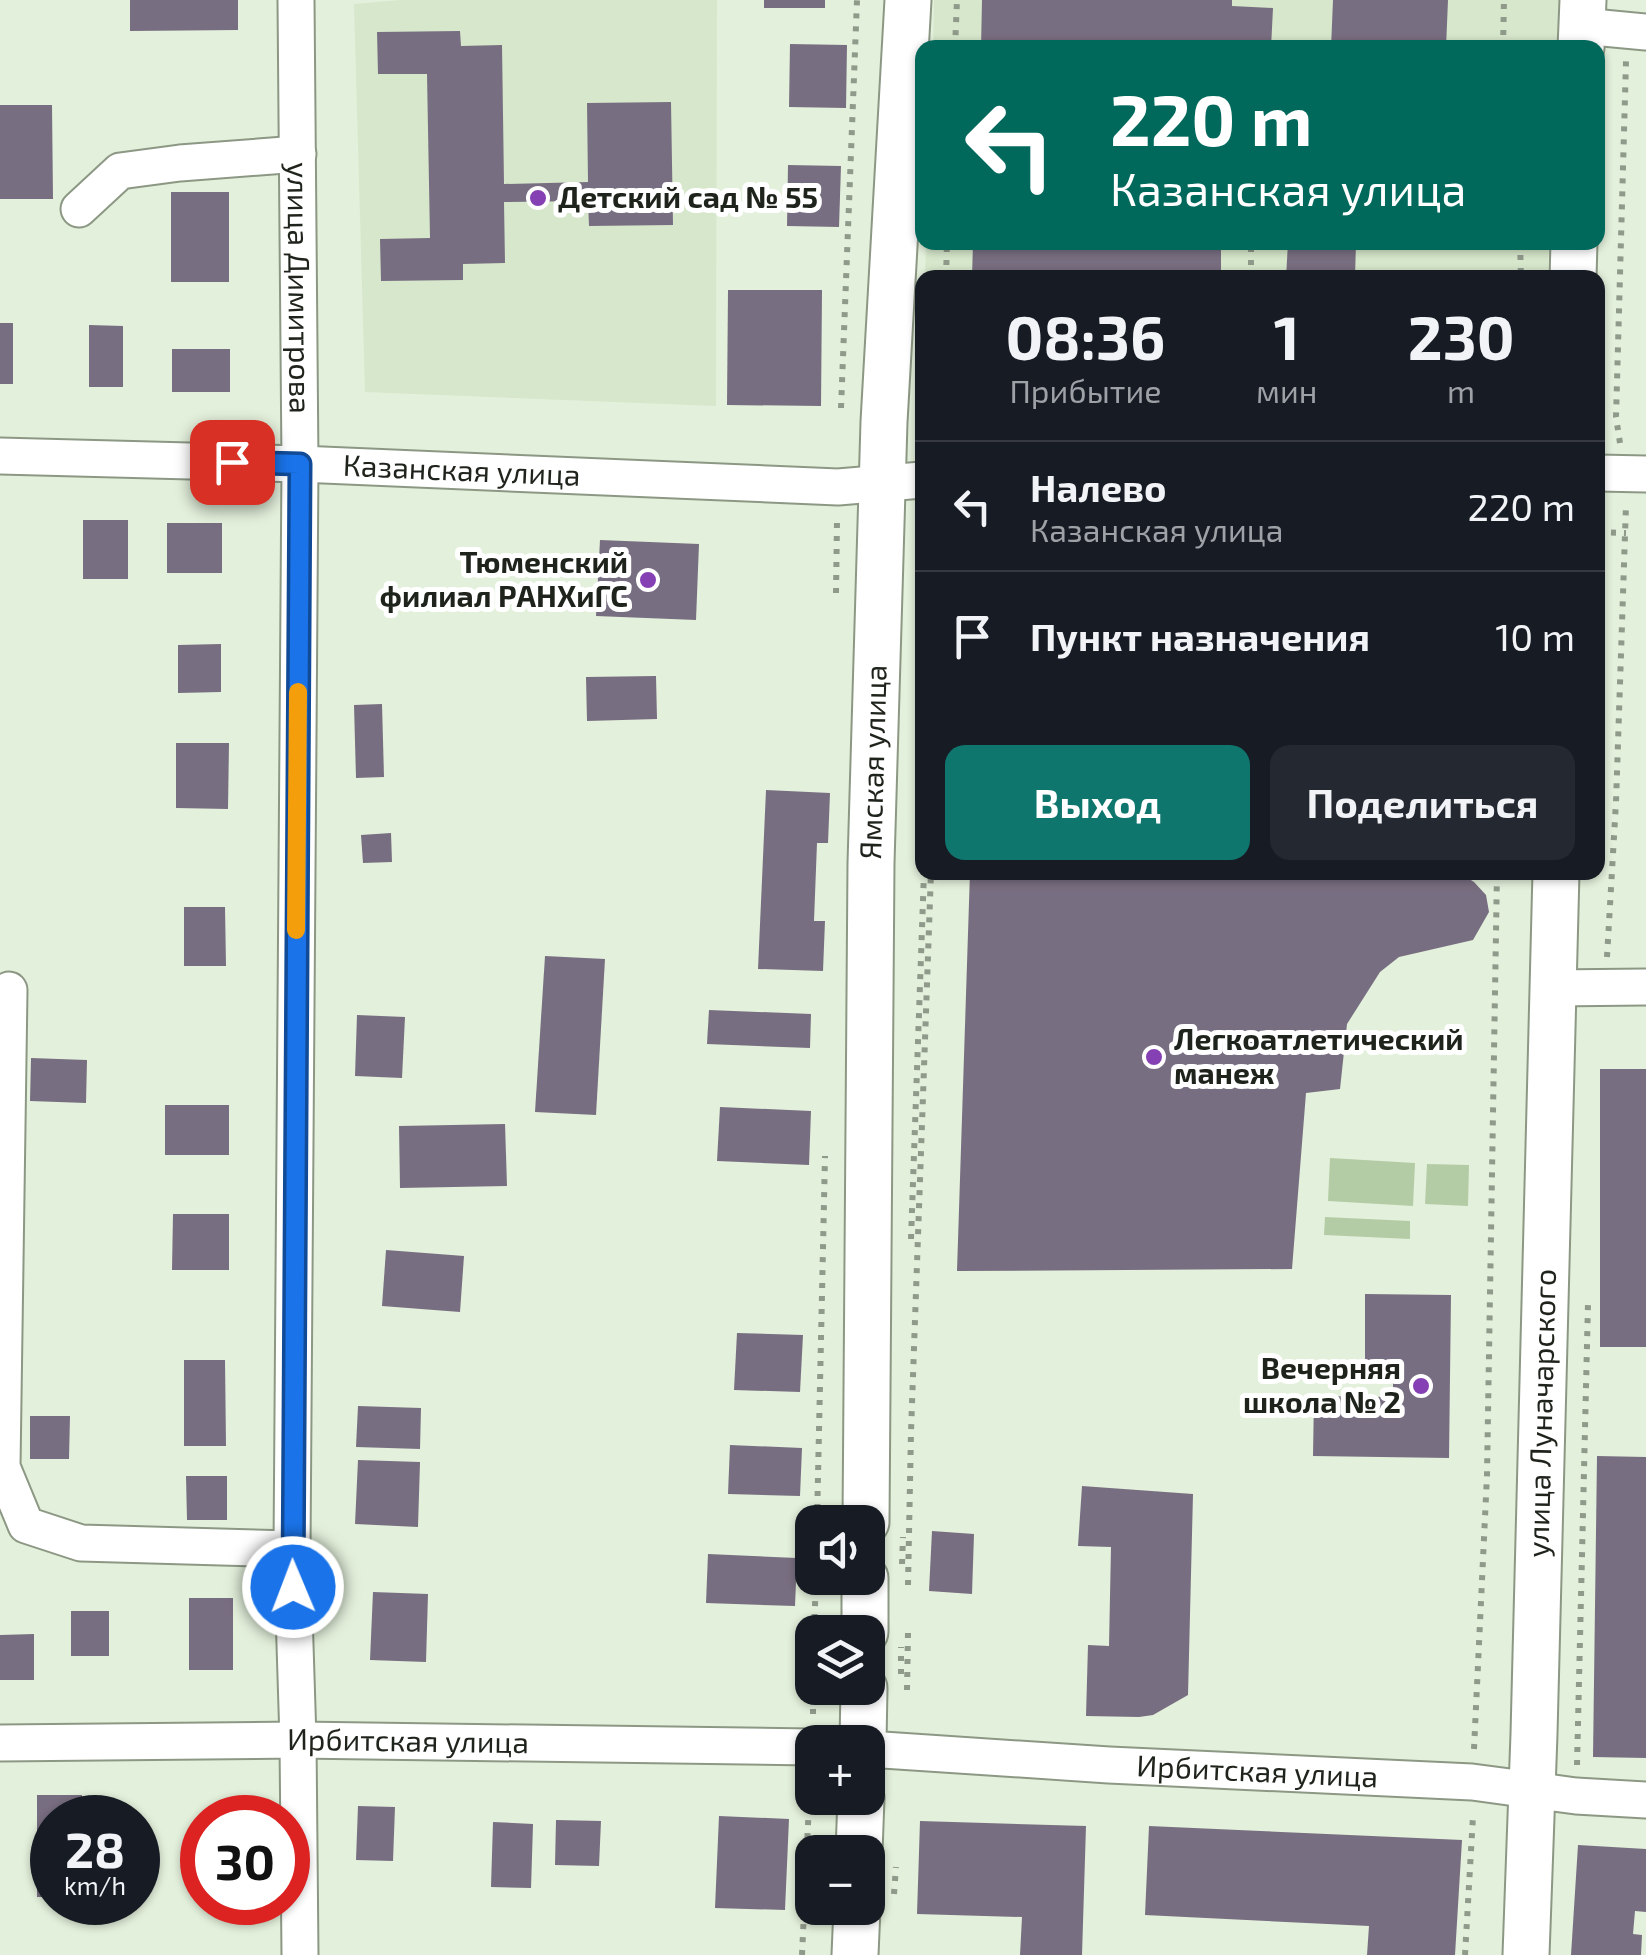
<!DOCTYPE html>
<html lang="ru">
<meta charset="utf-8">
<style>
body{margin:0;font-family:"Exo 2",sans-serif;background:#242831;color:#f1f3f6;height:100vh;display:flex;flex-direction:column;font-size:38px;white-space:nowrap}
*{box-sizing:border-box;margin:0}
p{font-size:32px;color:#9ea1a6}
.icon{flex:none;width:55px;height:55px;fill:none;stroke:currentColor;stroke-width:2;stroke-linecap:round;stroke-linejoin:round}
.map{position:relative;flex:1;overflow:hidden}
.details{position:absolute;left:915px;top:270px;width:690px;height:610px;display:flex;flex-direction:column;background:#171b24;border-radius:20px;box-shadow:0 2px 8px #0004}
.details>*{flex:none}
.top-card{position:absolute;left:915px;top:40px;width:690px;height:210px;border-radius:20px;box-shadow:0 2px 8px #0004;background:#00695c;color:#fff;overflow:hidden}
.tools{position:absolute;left:795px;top:1505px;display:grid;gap:20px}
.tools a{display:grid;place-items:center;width:90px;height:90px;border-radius:20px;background:#171b24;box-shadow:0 2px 8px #0004;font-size:50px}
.speed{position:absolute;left:30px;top:1795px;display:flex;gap:20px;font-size:50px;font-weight:700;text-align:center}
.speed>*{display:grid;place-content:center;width:130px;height:130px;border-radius:50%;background:#171b24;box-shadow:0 2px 8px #0004;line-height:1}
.speed small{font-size:25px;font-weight:400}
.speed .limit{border:15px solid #d22;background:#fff;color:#111}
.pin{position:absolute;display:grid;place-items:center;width:85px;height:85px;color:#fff;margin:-42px;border-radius:20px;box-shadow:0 5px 15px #0006}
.me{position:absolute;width:110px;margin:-55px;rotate:359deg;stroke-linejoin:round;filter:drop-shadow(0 0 8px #0008)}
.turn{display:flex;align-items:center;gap:35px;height:210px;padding:0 30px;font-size:45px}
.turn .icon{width:130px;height:130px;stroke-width:2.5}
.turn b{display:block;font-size:70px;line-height:85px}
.eta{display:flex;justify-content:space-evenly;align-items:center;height:170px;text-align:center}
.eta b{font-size:60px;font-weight:700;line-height:70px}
.cta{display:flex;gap:20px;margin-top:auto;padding:20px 30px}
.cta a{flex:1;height:115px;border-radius:20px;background:#0f766e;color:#fff;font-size:40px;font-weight:700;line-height:115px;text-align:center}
.cta a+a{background:#242831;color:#f1f3f6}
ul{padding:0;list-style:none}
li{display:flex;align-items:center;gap:30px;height:130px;padding:0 30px;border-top:2px solid #363941}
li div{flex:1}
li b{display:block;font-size:38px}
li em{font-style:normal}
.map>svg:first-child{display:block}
.built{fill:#d6e7cb}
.green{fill:#b4cca5}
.building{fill:#786e81}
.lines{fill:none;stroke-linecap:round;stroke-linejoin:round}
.minor-casing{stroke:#8c9884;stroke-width:39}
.major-casing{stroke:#8c9884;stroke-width:49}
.path{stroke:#909a8b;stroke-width:6;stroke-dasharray:5 8;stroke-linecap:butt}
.minor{stroke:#fff;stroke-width:35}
.major{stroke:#fff;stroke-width:45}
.route-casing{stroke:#114b97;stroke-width:25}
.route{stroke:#1a73e8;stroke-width:18}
.slow{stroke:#f59e0b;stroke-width:18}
.poi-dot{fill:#8540b3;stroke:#fff;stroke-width:4}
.labels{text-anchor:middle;stroke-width:10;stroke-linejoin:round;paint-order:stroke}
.poi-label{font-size:30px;font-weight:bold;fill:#1e231b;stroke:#fff;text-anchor:start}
.street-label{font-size:30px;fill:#1e231b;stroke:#fff}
</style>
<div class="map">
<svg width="1646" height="1955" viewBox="0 0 1646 1955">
<rect width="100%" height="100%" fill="#e3f0db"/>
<g class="built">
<path d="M401 0H717L716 406 365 392 354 4Z"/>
<path d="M934 0H1559L1557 47 933 48Z"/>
<path d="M926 243H1549L1548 277 925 278Z"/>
</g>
<g class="green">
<path d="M1330 1158 1415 1163 1413 1206 1328 1201Z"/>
<path d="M1427 1164 1469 1165 1468 1206 1425 1204Z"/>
<path d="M1325 1217 1410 1221V1239L1324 1235Z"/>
</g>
<g class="building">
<path d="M130 0H238V30L130 31Z"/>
<rect x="764" y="0" width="61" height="8"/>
<path d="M982 0H1232V6L1273 8 1271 48H981Z"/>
<path d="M1333 0H1448L1446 48H1331Z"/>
<path d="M460 31 461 46 502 45 504 184 588 182 587 103 671 102 673 225 589 226 588 201 504 202 505 263 463 264V280L381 281 380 239 430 238 427 74H378L377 32Z"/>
<path d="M790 44 847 45 846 108 789 107Z"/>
<path d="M0 105H52L53 199H0Z"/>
<path d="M788 165 841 166 839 227 787 226Z"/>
<rect x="171" y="192" width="58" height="90"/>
<path d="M973 242H1221V278H972Z"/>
<path d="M1288 242H1356L1355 278H1286Z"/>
<path d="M728 290H822L821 406 727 405Z"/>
<rect x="0" y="323" width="13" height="61"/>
<path d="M89 325 123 326V387H89Z"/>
<rect x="172" y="349" width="58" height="43"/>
<rect x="83" y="520" width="45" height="59"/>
<rect x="167" y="523" width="55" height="50"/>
<path d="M600 540 699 544 696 620 596 616Z"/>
<path d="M221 644V692L178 693V645Z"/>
<path d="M656 676 657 719 587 721 586 677Z"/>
<path d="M382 704 384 777 356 778 354 705Z"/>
<path d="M176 743H229L228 809 176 808Z"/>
<path d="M766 790 830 793 828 843H817L814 921H825L823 971 758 969Z"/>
<path d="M391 833 392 862 363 863 361 835Z"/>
<path d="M970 872H1458L1474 882 1486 895 1489 912 1473 940 1399 957 1380 972 1347 1024 1340 1089 1306 1093 1292 1269 957 1271Z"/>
<path d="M184 907H225L226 966H184Z"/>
<path d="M545 956 605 959 596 1115 535 1112Z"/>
<path d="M709 1010 811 1014 810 1048 707 1044Z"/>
<path d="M357 1015 405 1017 402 1078 355 1076Z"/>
<path d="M31 1058 87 1060 86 1103 30 1101Z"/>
<rect x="1600" y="1069" width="46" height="278"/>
<rect x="165" y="1105" width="64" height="50"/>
<path d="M720 1107 811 1111 809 1165 717 1161Z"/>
<path d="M505 1124 507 1186 400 1188 399 1126Z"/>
<path d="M173 1214H229V1270H172Z"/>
<path d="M386 1250 464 1256 460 1312 382 1306Z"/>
<path d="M1365 1294 1451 1295 1449 1458 1313 1456 1314 1396 1393 1397V1368H1365Z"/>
<path d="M737 1333 803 1335 800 1392 734 1390Z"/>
<path d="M184 1360H225L226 1446H184Z"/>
<path d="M358 1406 421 1408 420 1449 356 1447Z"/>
<path d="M30 1416H70L69 1459H30Z"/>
<path d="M730 1445 802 1448 800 1496 728 1494Z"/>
<path d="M1597 1456 1646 1457V1758L1593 1757Z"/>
<path d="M358 1460 420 1462 418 1527 355 1524Z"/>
<path d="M186 1476H227V1520H187Z"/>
<path d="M1082 1486 1193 1494 1188 1695 1153 1715 1139 1717 1086 1716 1088 1645 1109 1646 1111 1547 1078 1546Z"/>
<path d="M932 1531 974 1534 972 1594 929 1591Z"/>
<path d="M708 1554 797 1558 795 1606 706 1603Z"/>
<path d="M373 1592 428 1594 426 1662 370 1660Z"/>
<rect x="189" y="1598" width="44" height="72"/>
<rect x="71" y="1611" width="38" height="45"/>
<path d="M34 1634V1680H0V1635Z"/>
<path d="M37 1795H82V1818H52V1837H37Z"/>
<path d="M358 1806 395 1807 393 1861 356 1860Z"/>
<path d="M719 1816 789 1819 785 1910 715 1908Z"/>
<path d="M556 1820 601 1821 599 1866 555 1865Z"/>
<path d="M920 1821 1086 1826 1082 1955H1020L1022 1917 917 1914Z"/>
<path d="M493 1822 533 1824 531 1888 491 1887Z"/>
<path d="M1149 1826 1462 1840 1455 1955H1367L1369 1926 1145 1915Z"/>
<path d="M1578 1845 1646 1849V1912L1635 1911 1633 1934 1642 1935 1641 1955H1571Z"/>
<rect x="37" y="1852" width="15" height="45"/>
</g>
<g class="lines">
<defs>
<g id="minor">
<path id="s1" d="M296 0 300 464 292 1549 298 1740 300 1955"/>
<path d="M1582 26 1646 32"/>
<path d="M79 209 120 171 180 163 298 154"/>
<path id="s2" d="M0 456 300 464 838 487 922 480"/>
<path d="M1598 473 1646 474"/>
<path d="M1552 988 1646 987"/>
<path d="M9 990 2 1467 26 1525 81 1543 292 1549"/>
<path id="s3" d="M0 1743 298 1740 812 1747"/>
<path id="s4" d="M868 1749 1109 1765 1472 1782 1576 1796 1646 1800"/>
</g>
<g id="major">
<path d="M1581 48 1583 0"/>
<path d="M1573 278 1574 242"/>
<path id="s5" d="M866 1522 871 863 884 422 908 0"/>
<path d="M865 1632V1578"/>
<path d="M863 1742 864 1688"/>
<path d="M859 1852 861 1798"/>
<path d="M855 1955 857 1908"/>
<path id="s6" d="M1526 1955 1534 1734 1556 872"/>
</g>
</defs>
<use href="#minor" class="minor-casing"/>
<use href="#major" class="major-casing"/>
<g class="path">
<path d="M955 48 957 0"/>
<path d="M1503 48 1504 0"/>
<path d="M1520 242 1521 278"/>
<path d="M946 278 947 242"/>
<path d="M1251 278V242"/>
<path d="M1421 278 1521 273"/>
<path d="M841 408 857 0"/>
<path d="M1620 443 1616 417 1626 61"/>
<path d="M1598 532 1626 533"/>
<path d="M836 593 837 521"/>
<path d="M1607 957 1616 802 1626 505"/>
<path d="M911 1239 924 872"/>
<path d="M817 1522 825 1156"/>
<path d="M902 1564 903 1537"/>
<path d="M908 1585 911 1432 931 872"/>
<path d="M814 1632 816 1578"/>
<path d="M901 1674V1647"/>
<path d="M907 1690 908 1632"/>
<path d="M813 1714V1688"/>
<path d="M1474 1749 1487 1475 1497 872"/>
<path d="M1577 1765 1588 1303"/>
<path d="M894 1894 896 1867"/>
<path d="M802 1955 810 1781"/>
<path d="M1465 1955 1473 1816"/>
</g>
<use href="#minor" class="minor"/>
<use href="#major" class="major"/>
</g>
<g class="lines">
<defs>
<path id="route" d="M232 462 300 464 293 1587"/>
</defs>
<use href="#route" class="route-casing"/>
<use href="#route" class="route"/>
<path class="slow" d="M296 930 298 692"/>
</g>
<g class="poi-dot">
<circle cx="538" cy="198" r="10"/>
<circle cx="648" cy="580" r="10"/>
<circle cx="1154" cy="1057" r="10"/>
<circle cx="1421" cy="1386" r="10"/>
</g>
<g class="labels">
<g class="poi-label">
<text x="558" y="208">Детский сад № 55</text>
<text x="628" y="573" text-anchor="end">Тюменский<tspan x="628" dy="34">филиал РАНХиГС</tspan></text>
<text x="1174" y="1050">Легкоатлетический<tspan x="1174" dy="34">манеж</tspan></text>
<text x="1401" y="1379" text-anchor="end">Вечерняя<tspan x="1401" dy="34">школа № 2</tspan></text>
</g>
<g class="street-label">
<text dy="10" stroke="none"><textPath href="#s1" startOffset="288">улица Димитрова</textPath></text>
<text dy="10" stroke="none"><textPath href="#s2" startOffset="462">Казанская улица</textPath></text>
<text dy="10" stroke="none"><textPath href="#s5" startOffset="760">Ямская улица</textPath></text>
<text dy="10" stroke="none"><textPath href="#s6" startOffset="542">улица Луначарского</textPath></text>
<text dy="10" stroke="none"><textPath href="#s3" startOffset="408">Ирбитская улица</textPath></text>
<text dy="10" stroke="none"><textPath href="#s4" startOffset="390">Ирбитская улица</textPath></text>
</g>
</g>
</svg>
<div class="tools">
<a><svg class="icon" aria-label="sound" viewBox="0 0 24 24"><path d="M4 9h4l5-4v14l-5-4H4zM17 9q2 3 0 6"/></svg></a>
<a><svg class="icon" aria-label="layers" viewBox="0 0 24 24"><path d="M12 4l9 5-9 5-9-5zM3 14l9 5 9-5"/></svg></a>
<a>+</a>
<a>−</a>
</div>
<div class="speed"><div>28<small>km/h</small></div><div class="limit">30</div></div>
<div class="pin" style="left:232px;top:462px;background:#d93025"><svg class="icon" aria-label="arrive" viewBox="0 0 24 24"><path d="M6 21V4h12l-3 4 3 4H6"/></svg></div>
<svg class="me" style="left:293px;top:1587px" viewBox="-20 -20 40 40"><circle r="17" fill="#1a73e8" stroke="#fff" stroke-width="3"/><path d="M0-11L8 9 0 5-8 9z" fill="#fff"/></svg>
<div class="top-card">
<div class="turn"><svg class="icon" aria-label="left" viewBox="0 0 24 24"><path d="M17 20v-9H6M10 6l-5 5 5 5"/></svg><div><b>220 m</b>Казанская улица</div></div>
</div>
<section class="details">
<div class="eta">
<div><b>08:36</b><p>Прибытие</p></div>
<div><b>1</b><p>мин</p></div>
<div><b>230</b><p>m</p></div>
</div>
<ul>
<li><svg class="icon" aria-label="left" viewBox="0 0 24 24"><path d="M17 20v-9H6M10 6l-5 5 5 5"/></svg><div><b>Налево</b><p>Казанская улица</p></div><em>220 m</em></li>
<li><svg class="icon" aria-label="arrive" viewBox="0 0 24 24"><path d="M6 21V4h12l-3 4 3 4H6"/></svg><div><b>Пункт назначения</b></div><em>10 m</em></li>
</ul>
<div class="cta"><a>Выход</a><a>Поделиться</a></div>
</section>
</div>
